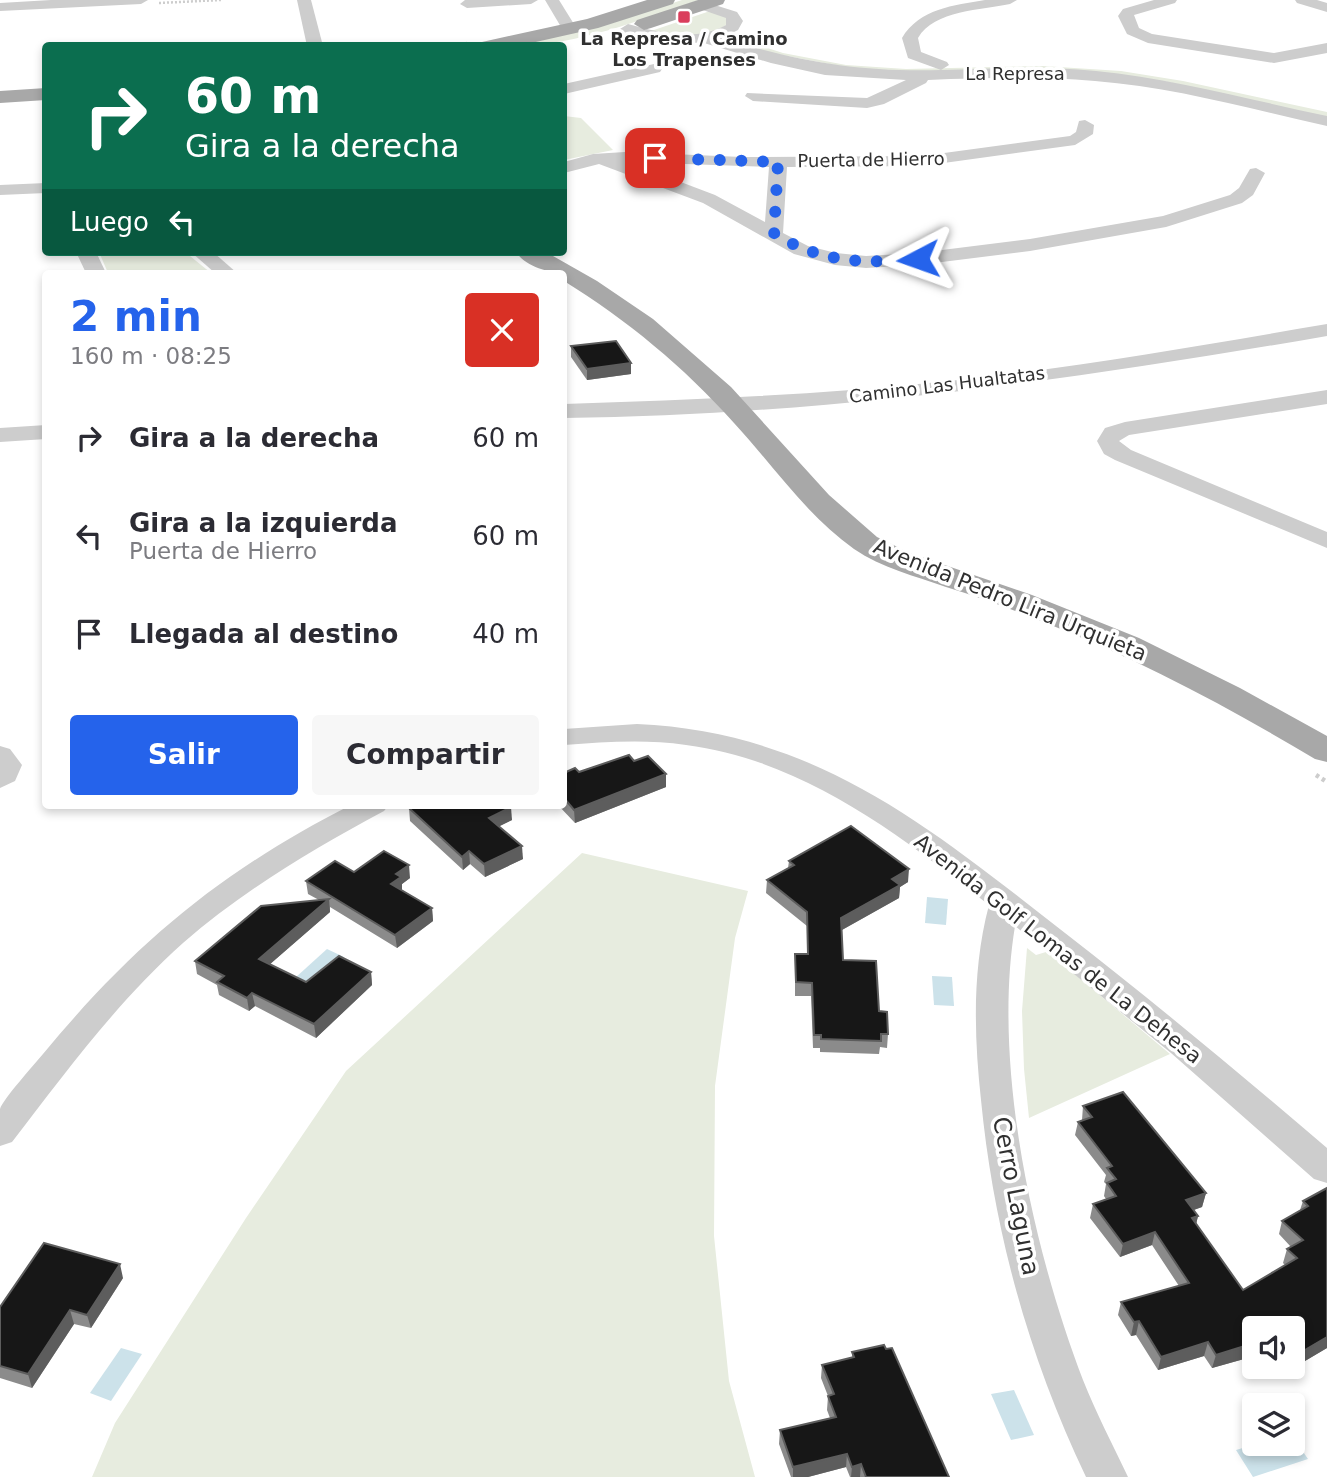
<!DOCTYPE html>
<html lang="es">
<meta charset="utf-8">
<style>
body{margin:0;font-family:"DejaVu Sans",sans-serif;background:#f7f7f7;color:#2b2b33;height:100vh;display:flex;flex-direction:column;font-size:26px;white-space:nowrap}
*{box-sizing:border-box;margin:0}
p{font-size:23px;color:#7c7c81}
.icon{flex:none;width:38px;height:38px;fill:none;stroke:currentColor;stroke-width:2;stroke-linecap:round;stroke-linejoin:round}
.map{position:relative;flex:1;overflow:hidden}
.panel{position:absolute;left:42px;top:270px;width:525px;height:539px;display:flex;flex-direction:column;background:#fff;border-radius:7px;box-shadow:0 4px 10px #0003}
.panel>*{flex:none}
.top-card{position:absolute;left:42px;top:42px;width:525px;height:214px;border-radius:7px;box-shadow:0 4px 10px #0003;background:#0b6e4f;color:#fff;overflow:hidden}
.fabs{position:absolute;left:1242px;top:1316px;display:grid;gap:14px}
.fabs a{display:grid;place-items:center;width:63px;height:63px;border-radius:7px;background:#fff;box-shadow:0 4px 10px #0003;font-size:35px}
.pin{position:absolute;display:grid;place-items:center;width:60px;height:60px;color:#fff;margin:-30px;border-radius:14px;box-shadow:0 4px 10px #0006}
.me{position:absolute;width:77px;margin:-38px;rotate:266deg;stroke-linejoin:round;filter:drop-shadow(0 0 5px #0008)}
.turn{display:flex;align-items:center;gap:24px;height:147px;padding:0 28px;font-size:32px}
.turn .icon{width:91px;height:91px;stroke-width:2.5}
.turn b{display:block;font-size:49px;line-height:60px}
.then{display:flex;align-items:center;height:66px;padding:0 28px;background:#0003;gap:14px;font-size:26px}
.round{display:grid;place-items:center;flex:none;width:74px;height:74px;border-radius:7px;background:#f7f7f7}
.headline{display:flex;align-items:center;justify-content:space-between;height:119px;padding:0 28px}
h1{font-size:42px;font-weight:800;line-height:52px;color:#2563eb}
.action{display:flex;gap:14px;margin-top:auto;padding:14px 28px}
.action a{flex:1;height:80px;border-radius:7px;background:#2563eb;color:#fff;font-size:28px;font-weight:800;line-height:80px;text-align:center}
.action a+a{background:#f7f7f7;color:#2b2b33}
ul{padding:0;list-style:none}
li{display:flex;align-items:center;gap:21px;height:98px;padding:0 28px}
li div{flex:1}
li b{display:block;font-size:26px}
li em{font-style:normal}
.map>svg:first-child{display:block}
.green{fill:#e7ecdf}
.water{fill:#cce2ea}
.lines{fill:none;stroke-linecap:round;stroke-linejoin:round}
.path-far1{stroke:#cdcdcd;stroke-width:2.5;stroke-dasharray:2 2;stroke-linecap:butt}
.path{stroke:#cdcdcd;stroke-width:4.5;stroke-dasharray:3.5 3.5;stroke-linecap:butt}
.minor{fill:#cdcdcd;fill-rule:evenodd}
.major{fill:#a8a8a8;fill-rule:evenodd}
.wall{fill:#8b8b8b}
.shaded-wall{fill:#5d5d5d}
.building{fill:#171717;stroke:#5d5d5d;stroke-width:2}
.route{stroke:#2563eb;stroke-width:12;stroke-dasharray:0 21.6}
.poi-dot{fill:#da3e5c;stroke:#fff;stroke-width:2.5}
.labels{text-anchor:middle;stroke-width:7;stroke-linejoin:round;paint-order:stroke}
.far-poi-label{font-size:18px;font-weight:bold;fill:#303030;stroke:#fff}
.far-street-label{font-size:18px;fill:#303030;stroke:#fff}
.street-label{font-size:21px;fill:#303030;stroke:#fff}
.near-street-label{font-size:24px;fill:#303030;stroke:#fff}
</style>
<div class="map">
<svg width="1327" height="1477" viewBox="0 0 1327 1477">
<rect width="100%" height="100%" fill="#fff"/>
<g class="green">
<path d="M682 0H699C640 20 578 45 515 46L612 23Z"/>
<path d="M713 10 724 14 729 22C710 42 674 35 651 31Z"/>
<path d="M728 35 783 53 846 65 906 69 1043 66 1121 71 1183 81 1327 112V117L1163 81 866 71 766 52 726 37Z"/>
<path d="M564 116 581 118 613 150 564 160Z"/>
<path d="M99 252H185L211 273H108Z"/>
<path d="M582 853 748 891 735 938 715 1086 714 1236 729 1381 755 1477H92L115 1423 246 1218 346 1071Z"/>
<path d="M1027 948 1036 955 1046 952 1058 960 1170 1054 1029 1118 1024 1069 1022 1011Z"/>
</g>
<g class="water">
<path d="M927 897 948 899 946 925 925 923Z"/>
<path d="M327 949 344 957 311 987 295 978Z"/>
<path d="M932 976 952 977 954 1006 934 1005Z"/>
<path d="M121 1348 142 1354 111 1401 90 1393Z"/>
<path d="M1014 1390 1034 1435 1011 1440 991 1394Z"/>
<path d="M1293 1437 1308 1459 1253 1477 1236 1450 1256 1444H1293Z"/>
</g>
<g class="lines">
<g class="path-far1">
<path d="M159 3 221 0"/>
<path d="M450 46 467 43"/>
</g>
<path class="path" d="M1316 775 1327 782"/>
<g class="minor">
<path d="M51 0H148L141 4 0 11V3Z"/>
<path d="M297 0H311L323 46H307Z"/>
<path d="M538 0 531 4 467 8 460 4 465 0Z"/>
<path d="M545 0H559L577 29 574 32H564Z"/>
<path d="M985 0H1017L1010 4C982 10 934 10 918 38L921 52 947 62 949 65 941 70C993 68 1045 66 1096 71 1174 79 1251 100 1327 116V126C1251 109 1173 87 1095 81 1039 76 984 78 928 80L926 83 884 104 867 108 753 101 745 96 747 93 867 98 906 80 825 75 771 63 704 43 668 42 623 32 620 29 628 24C661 33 695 42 726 25V18L697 8 695 5 697 2 702 1 737 12 743 21 738 30 722 38C801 62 858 72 941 70L908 58 902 38C919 9 954 5 985 0Z"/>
<path d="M1154 0H1177L1175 3 1134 15 1139 28 1152 34 1274 53 1327 43V53L1274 63 1148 43 1127 34 1118 16 1123 9Z"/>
<path d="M1295 0H1317L1327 3V12L1297 3Z"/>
<path d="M654 64 662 69 660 72 564 94V84Z"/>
<path d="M1085 120 1094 125 1093 134 1075 145 922 166 787 167 783 233 808 246 836 253 866 256 918 253 1030 239 1163 216 1230 195 1239 188 1250 169 1256 168 1265 173 1253 195 1242 203 1166 227 1030 251 918 265 866 268 835 265 794 254 703 203 599 164 564 173V162L593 154 625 152 742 157 922 156 1070 136 1076 132 1079 121ZM628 162 769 167 765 222 715 195Z"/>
<path d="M46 183V193L0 195V185Z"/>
<path d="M76 252H96L106 273H86Z"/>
<path d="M191 252H213L237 273H215Z"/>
<path d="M1327 324V336C1072 380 823 415 564 418V404C689 400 815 395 939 382 1069 369 1198 346 1327 324Z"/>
<path d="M1327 390V404L1129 435 1119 441 1131 450 1327 532V548L1115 460 1104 454 1097 441 1105 428 1125 422Z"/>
<path d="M46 425V439L0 442V428Z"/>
<path d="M637 724C817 732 930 828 1065 933 1155 1003 1242 1075 1327 1148V1183L1314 1179 1171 1053 1015 926C992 1066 1033 1249 1083 1380 1096 1413 1113 1445 1128 1477H1086C1029 1357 994 1233 981 1100 974 1035 972 969 989 905 899 834 803 760 686 745 645 739 605 742 564 745V729Z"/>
<path d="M0 746 10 749 22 765 15 781 0 788Z"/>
<path d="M351 805H389L384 811C313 849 244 890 183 943 118 1001 65 1073 12 1142L0 1146C0 1135 0 1120 0 1109 3 1099 34 1065 43 1054 135 943 221 871 351 805Z"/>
</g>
<g class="major">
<path d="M647 0H675L673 4 598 28 518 46H480L482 42 587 19Z"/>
<path d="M698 0H725L723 4 651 28 644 30 634 24 637 20Z"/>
<path d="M46 88V100L0 103V91Z"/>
<path d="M516 252H546L597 281 653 319 731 387 829 495 877 537 910 553 1032 595 1139 638 1240 688 1327 736V762L1315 759C1228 707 1140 660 1046 623 1013 610 980 597 946 587 915 576 882 568 854 549 806 515 773 465 734 423 684 367 627 320 564 281V273C548 273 525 266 516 252Z"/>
</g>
</g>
<g class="wall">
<path d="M571 346 631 363V374L587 380 571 357Z"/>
<path d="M634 761 666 787 575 823 558 805H564V773L579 772Z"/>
<path d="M409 808 512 820 499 826 523 859 485 877 470 864 463 870 410 821Z"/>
<path d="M789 861 908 882 900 887 899 898 842 930 843 960 879 1011 888 1034 887 1048 880 1047 879 1054 820 1052V1048H813L811 996H795V954H807V926L766 893 767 880 788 868Z"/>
<path d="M354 872 410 878 402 884V890L432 908 433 921 397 948 330 907V912L270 964 306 982 371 972 372 985 316 1038 255 1006 249 1011 219 995 217 985 197 974 195 961 319 900 308 894 306 881Z"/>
<path d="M1083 1106 1206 1193 1202 1207 1193 1210 1198 1216 1196 1224 1243 1290 1285 1265 1283 1263 1287 1249 1291 1247 1279 1234 1282 1221 1300 1210 1303 1201 1327 1188V1348L1288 1371 1285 1367H1293V1328H1255V1361L1247 1363 1244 1359 1212 1368 1204 1356 1158 1370 1136 1335 1131 1336 1118 1315 1121 1302 1179 1286 1152 1245 1120 1257 1090 1218 1093 1204 1106 1199 1104 1196 1106 1184 1104 1182 1106 1175 1075 1135 1078 1122 1082 1120Z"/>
<path d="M123 1278 91 1328 74 1324 32 1388 0 1378V1307Z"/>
<path d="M852 1352 949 1477H850L846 1467 808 1477H791L779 1444 780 1430 830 1418 827 1410 828 1396 821 1378 822 1365 852 1357Z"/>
</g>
<g class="shaded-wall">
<path d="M631 363V374L587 380V369Z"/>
<path d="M666 774V787L575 823 574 810Z"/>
<path d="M511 807 512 820 490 831 489 818Z"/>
<path d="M522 846 523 859 485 877 484 864Z"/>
<path d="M469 851 470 864 463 870 462 857Z"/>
<path d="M409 865 410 878 402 884V890L391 884 396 874Z"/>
<path d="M909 869 908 882 900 887 899 898 840 931 841 918 892 879Z"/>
<path d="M329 899 330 912 261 972 259 959Z"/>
<path d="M432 908 433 921 397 948 395 935Z"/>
<path d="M371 972 372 985 316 1038 314 1024Z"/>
<path d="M252 993 255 1006 249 1011 247 998Z"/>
<path d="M1206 1193 1202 1207 1183 1214 1186 1200Z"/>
<path d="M1198 1216 1195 1229 1192 1218Z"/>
<path d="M1155 1232 1152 1245 1120 1257 1123 1244Z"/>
<path d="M120 1264 123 1278 91 1328 87 1315Z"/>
<path d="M70 1310 74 1324 32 1388 28 1374Z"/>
<path d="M1139 1321 1136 1335 1131 1336 1134 1322Z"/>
<path d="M1327 1337V1348L1288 1371 1289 1367H1293V1357Z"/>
<path d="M1208 1342 1204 1356 1158 1370 1161 1357Z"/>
<path d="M1248 1345 1244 1359 1212 1368 1216 1355Z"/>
<path d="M1255 1348V1361L1247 1363 1251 1350Z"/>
<path d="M847 1454 846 1467 808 1477H793V1467Z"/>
<path d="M861 1464 860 1477H851L852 1467Z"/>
</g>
<g class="building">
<path d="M616 341 631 363 587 369 571 346Z"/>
<path d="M629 755 634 761 648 756 666 774 574 810 564 798V773L575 768 579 772Z"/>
<path d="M415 805H509L511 807 489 818 522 846 484 864 469 851 462 857 409 808Z"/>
<path d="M851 826 909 869 892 879 900 885 841 918 843 960 876 961 879 1011 887 1012 888 1034H881V1041L821 1039V1035H814L812 983 796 982 795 954H808L807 912 767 880 794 865 789 861Z"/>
<path d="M384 851 409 865 396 874 401 877 391 884 432 908 395 935 306 881 335 861 354 872Z"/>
<path d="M329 899 259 959 306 982 339 956 371 972 314 1024 252 993 247 998 217 982 224 976 195 961 261 906Z"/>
<path d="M1123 1092 1206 1193 1186 1200 1198 1216 1192 1218 1243 1290 1297 1258 1287 1249 1303 1240 1282 1221 1308 1206 1303 1201 1327 1188V1337L1293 1357V1328H1255V1348L1251 1350 1248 1345 1216 1355 1208 1342 1161 1357 1139 1321 1134 1322 1121 1302 1189 1283 1155 1232 1123 1244 1093 1204 1116 1196 1107 1183 1116 1179 1107 1168 1112 1166 1078 1122 1092 1117 1083 1106Z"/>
<path d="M44 1243 120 1264 87 1315 70 1310 28 1374 0 1366V1307Z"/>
<path d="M884 1345 886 1349 892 1348 949 1477H866L861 1464 852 1467 847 1454 793 1467 780 1430 836 1417 828 1396 834 1394 822 1365 854 1357 852 1352Z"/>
</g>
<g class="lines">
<path class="route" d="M655 158 778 162 774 233C819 263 866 264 918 259"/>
</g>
<rect class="poi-dot" x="677" y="10" width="14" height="14" rx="3.5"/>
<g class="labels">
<g class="far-poi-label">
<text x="684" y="45">La Represa / Camino<tspan x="684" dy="21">Los Trapenses</tspan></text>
</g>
<g class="far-street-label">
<text x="1015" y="80">La Represa</text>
<text transform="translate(871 160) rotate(-1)" y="6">Puerta de Hierro</text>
<text transform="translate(947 385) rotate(-7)" y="6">Camino Las Hualtatas</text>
</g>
<g class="street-label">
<text transform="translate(1010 600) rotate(22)" y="7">Avenida Pedro Lira Urquieta</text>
<text transform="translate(1058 949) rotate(38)" y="7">Avenida Golf Lomas de La Dehesa</text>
</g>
<g class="near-street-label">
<text transform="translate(1016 1196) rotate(79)" y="8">Cerro Laguna</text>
</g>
</g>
</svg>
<div class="fabs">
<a><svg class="icon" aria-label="sound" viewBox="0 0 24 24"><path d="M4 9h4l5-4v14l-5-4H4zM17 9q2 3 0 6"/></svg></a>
<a><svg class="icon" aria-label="layers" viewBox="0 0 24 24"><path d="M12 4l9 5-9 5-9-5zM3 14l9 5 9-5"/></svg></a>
</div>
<div class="pin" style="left:655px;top:158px;background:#d93025"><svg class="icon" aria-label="arrive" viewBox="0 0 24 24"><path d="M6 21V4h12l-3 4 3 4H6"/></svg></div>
<svg class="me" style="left:918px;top:259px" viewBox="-20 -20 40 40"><path d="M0-17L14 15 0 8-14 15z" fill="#2563eb" stroke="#fff" stroke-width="4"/></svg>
<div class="top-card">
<div class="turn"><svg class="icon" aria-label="right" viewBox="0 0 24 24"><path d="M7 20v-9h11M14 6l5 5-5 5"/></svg><div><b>60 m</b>Gira a la derecha</div></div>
<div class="then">Luego<svg class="icon" aria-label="left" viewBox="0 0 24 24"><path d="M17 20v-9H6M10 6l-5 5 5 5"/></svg></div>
</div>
<section class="panel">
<div class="headline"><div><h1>2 min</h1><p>160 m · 08:25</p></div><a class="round" style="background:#d93025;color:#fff"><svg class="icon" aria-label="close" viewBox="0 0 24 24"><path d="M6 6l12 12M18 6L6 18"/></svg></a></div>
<ul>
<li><svg class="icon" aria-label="right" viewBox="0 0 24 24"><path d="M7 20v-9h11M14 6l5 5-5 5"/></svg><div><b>Gira a la derecha</b></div><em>60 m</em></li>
<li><svg class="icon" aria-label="left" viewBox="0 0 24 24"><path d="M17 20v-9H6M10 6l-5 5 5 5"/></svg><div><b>Gira a la izquierda</b><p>Puerta de Hierro</p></div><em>60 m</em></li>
<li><svg class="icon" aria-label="arrive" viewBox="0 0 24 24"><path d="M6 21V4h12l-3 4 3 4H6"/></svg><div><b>Llegada al destino</b></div><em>40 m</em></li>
</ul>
<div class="action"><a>Salir</a><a>Compartir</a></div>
</section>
</div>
